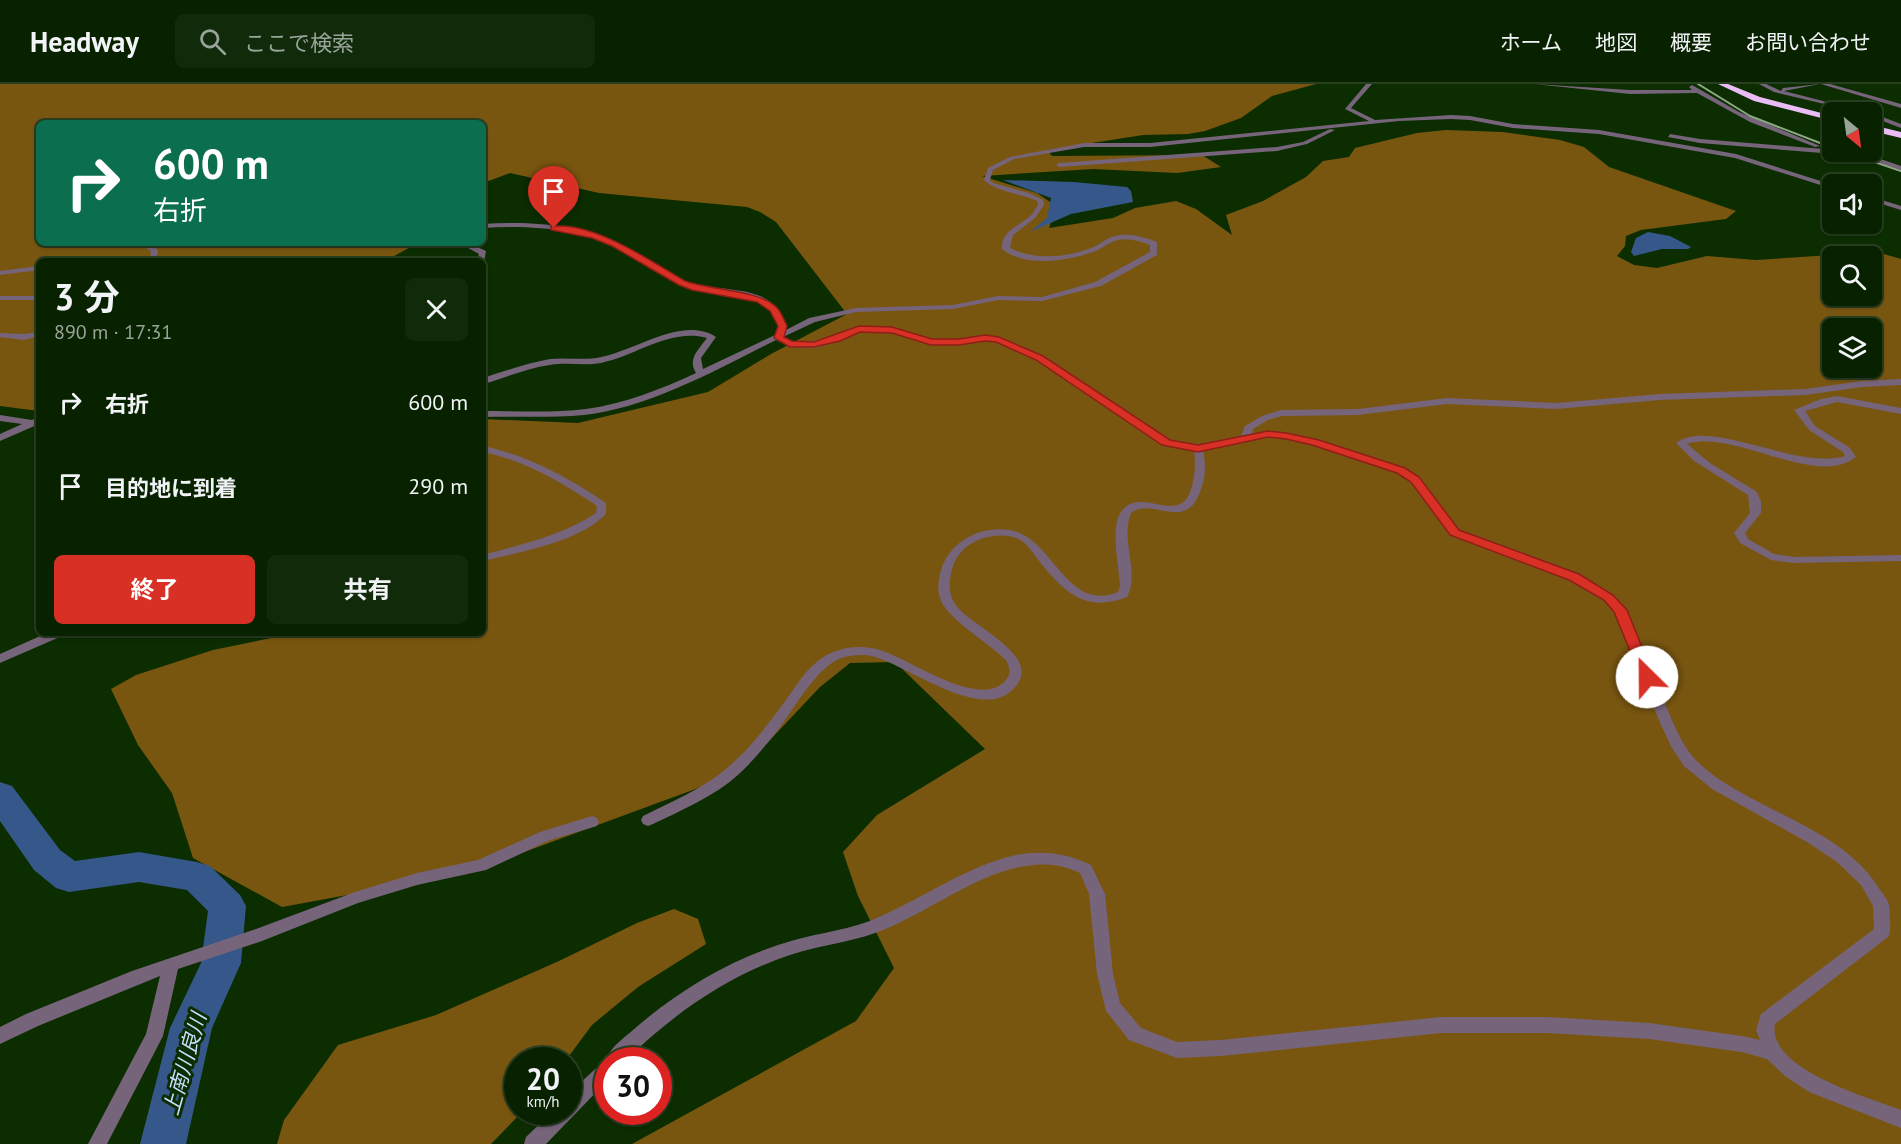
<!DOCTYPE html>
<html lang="ja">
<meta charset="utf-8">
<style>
body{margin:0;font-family:"PT Sans","Noto Sans JP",sans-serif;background:#112a0a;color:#f1f3f6;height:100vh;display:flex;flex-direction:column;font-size:22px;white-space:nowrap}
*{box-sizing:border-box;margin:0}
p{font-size:20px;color:#98a499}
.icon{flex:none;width:33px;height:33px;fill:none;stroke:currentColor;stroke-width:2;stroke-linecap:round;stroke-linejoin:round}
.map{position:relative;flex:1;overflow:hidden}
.sheet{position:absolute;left:36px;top:174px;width:450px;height:378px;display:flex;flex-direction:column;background:#082200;border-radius:9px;box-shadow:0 2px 4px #0004,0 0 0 2px #293f22}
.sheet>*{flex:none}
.top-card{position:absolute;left:36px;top:36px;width:450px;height:126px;border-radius:9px;box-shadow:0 2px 4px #0004,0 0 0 2px #293f22;background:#0b6e4f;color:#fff;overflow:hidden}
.needle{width:39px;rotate:151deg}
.controls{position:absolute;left:1822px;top:18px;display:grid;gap:12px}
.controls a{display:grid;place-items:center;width:60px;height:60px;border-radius:9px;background:#082200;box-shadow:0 2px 4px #0004,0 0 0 2px #293f22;font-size:30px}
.speed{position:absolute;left:504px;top:963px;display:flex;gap:12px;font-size:30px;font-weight:700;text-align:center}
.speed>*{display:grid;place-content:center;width:78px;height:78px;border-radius:50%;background:#082200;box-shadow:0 2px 4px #0004,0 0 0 2px #293f22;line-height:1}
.speed small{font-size:15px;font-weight:400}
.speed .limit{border:9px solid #d22;background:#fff;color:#111}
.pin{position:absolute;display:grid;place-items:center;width:51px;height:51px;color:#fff;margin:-62px -26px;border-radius:50% 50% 50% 0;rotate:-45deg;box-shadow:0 0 6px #0007}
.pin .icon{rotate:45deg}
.me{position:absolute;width:66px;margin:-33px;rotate:337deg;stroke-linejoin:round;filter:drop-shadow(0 0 4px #0008)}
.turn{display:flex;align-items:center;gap:21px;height:126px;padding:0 18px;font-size:27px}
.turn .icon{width:78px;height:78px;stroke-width:2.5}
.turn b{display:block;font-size:42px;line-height:51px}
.round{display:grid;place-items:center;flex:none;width:63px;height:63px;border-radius:9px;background:#112a0a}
.overview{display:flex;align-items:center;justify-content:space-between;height:102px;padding:0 18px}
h1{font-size:36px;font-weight:700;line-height:45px}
.primary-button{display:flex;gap:12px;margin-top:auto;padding:12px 18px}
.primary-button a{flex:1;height:69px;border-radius:9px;background:#d93025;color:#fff;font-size:24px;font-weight:700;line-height:69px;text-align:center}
.primary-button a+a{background:#112a0a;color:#f1f3f6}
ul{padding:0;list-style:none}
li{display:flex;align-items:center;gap:18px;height:84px;padding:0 18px}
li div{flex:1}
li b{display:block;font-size:22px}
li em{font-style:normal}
header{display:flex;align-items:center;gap:36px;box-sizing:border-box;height:84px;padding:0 30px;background:#082200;border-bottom:2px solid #293f22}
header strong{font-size:28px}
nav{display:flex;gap:33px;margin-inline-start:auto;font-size:21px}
.search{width:420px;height:54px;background:#112a0a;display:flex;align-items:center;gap:15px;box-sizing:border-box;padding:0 21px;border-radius:9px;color:#98a499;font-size:22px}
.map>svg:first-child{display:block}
.forest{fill:#795610;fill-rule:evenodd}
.water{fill:#36578a}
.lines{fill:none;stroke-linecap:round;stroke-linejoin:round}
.river{fill:#36578a;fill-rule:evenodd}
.street{fill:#76647b;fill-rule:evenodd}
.highway{fill:#e9bcf6;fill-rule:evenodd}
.rail{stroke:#8ea786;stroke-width:2}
.route{fill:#d93025;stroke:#8d1f18;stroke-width:1.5}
.labels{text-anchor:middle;stroke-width:6;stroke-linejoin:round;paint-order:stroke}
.near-water-label{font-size:21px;font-style:italic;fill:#c9defe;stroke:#0b2d00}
</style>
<header>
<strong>Headway</strong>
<div class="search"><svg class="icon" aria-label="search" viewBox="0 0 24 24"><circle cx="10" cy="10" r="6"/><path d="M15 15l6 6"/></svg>ここで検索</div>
<nav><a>ホーム</a><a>地図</a><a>概要</a><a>お問い合わせ</a></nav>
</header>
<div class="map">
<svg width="1901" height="1060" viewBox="0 0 1901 1060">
<rect width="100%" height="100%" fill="#0b2d00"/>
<g class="forest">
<path d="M0 0H1316L1272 12 1241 34 1205 47 1188 50 1143 51 1047 66 1052 72 1202 71 1221 83 1177 89 1093 85 982 92 1037 109 1056 122 1049 144 1113 134 1135 124 1176 117 1196 125 1232 151 1226 131 1263 117 1306 93 1323 77 1349 73 1355 64 1417 49 1446 46 1503 48 1560 56 1584 63 1609 83 1736 127 1726 135 1641 146 1626 152 1625 162 1617 172 1634 181 1657 184 1707 172 1756 176 1877 168 1901 175V1060H632L856 937 894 884 858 812 843 768 877 731 985 665 895 578 850 579 820 603 739 689 467 789 282 823 193 774 172 709 138 661 111 605 136 591 213 566 296 549H483V335L578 339 708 308 771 270 847 230 776 138 760 128 747 123 599 109 510 89 483 99V39H39V159H418L385 177H39V327L0 322ZM1833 172H1872V212H1833ZM1833 244H1872V284H1833Z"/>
<path d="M674 825 698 835 706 860 638 903 592 941 566 976H518V1028H522L491 1060H277L284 1036 338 961 436 931 559 877 637 839Z"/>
</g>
<g class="water">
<path d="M1003 96 1074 98 1127 103 1131 107 1133 118 1071 130 1030 148 1047 134 1051 114Z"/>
<path d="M1648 148 1670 152 1691 163 1688 165H1662L1634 172 1631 168 1636 154Z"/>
</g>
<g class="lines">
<path class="river" d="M0 698 12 702 60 766 75 777 139 768 197 778 210 782 240 811 246 822 241 879 212 944 186 1060H140L170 944 201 879 208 827 187 806 139 798 69 808 56 804 34 786 0 737Z"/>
<g class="street">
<path d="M1366 0H1372L1351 24 1375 36 1451 31 1470 32 1513 40 1599 46 1736 70 1833 101V105L1735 74 1599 50 1513 44 1470 36 1451 35 1399 37 1150 63H1084L1014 75 993 86 990 96 993 99 1029 109 1043 116 1044 121 1035 134 1013 151 1010 164C1033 176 1066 174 1091 164 1097 162 1102 158 1107 155 1123 147 1141 152 1157 158V171L1101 202 1042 217 998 216 953 225 856 228 815 238 783 253 792 258H815L834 253 859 243 892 244 932 255H959L985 251 999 253 1043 272 1169 357 1198 361 1241 352 1245 342 1262 332 1281 326 1358 325 1447 314 1556 319 1660 310 1805 305 1862 297 1901 295V301L1862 303 1805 311 1660 316 1556 325 1447 320 1358 331 1282 332 1268 336 1253 345 1252 350 1268 347 1286 349 1318 357 1405 385 1419 394 1459 446 1578 491 1613 511 1626 526 1674 641C1681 656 1689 671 1702 682 1755 728 1843 743 1880 806 1883 810 1888 816 1889 821 1890 826 1889 831 1890 835 1890 842 1891 847 1888 853L1775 940C1766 985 1870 1014 1901 1026V1044L1809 1008 1785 992 1767 975 1742 968 1649 955 1547 949H1441L1221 972 1177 974 1129 956 1106 927 1097 890 1089 810 1080 789C1018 758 946 819 890 843 858 858 823 860 790 871 727 892 672 931 626 976H608V996L546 1060H524L526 1053 552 1028H568V1010L605 976C611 962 629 950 640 940 684 903 736 873 791 857 821 848 851 846 879 833 925 813 967 782 1016 771 1043 766 1067 769 1091 781L1105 810 1113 890 1120 919 1141 944 1177 958 1221 956 1441 933H1547L1649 939 1742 952 1760 956 1756 946 1761 930 1874 845 1873 822 1861 801 1837 778 1807 758 1712 705 1684 682 1672 664 1661 641 1614 527 1605 517 1570 495 1451 450 1411 398 1397 389 1312 361 1286 355 1268 353 1203 366C1206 381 1206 394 1200 408 1185 449 1152 412 1131 429 1120 456 1140 489 1127 513 1086 529 1065 509 1040 478 1034 471 1029 462 1022 457 1011 449 991 451 978 456 965 462 956 471 952 485 949 497 948 510 955 520 971 544 1051 574 1010 608 978 635 907 582 875 573 866 570 853 571 844 573 818 580 794 625 778 646 766 661 753 677 739 690 715 712 682 726 653 740L648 742 643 740 641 736 643 732C671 718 702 705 726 685 750 665 768 640 786 616 796 602 805 587 818 577 826 570 837 566 847 564 859 562 872 563 883 567 913 577 979 625 1005 597 1012 590 1010 584 1006 576 987 558 963 545 946 525 939 516 937 506 939 495 944 461 976 441 1010 446 1053 453 1066 529 1118 508L1120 502C1119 483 1110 444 1121 428 1139 401 1178 441 1190 408 1195 394 1196 381 1194 366L1163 361 1037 276 997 258 985 257 959 261H931L891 248H860L840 257 815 264 790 263 776 256C718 285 649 324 584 331 551 334 516 332 483 333V327C515 327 555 329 586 325 623 320 662 305 696 289 687 275 699 265 707 254 670 244 636 272 601 279 584 282 567 278 550 281 527 284 505 294 483 300V294C505 287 527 279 550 275 567 273 584 277 601 273 634 267 684 231 716 253L701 274 703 285 775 251 779 242C776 237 774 230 770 226 748 204 710 212 682 202 661 193 642 178 622 167 580 144 530 141 483 144V140C531 137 582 140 625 163 646 173 664 188 685 197 713 209 758 199 779 226 782 231 784 237 787 242L786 246 809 234 856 224 953 221 998 212 1042 213 1095 198 1150 168V161C1137 156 1123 152 1110 159 1104 162 1099 166 1093 168 1066 177 1026 184 1002 165 1001 147 1017 143 1029 133 1033 130 1035 125 1038 121L1037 117C1022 110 994 107 984 96L988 84 1010 73 1084 59H1150L1369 37 1345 25Z"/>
<path d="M1534 0 1630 6H1692L1689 3 1692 1 1739 28 1820 62 1815 63 1750 38 1697 9 1630 10Z"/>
<path d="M1759 0H1766L1781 7 1783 4 1820 0 1784 7 1866 28H1858L1774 8Z"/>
<path d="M1821 0H1830L1901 20V24Z"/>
<path d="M1872 29 1901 40V44L1872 33Z"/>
<path d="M1330 45 1335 46 1307 60 1277 67 1059 83 1056 81 1059 79 1277 63 1303 58Z"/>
<path d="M1670 50 1700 55 1860 68 1901 82V86L1859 72 1700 59 1668 53Z"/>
<path d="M1872 113 1901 122V126L1872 117Z"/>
<path d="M141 159H149L158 166 156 177H146L150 175 151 168Z"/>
<path d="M459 159H469L486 167 484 179 477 177 479 170Z"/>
<path d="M39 182V186L0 191V187Z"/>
<rect x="0" y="212" width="39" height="4"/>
<path d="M39 248V252L24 256 0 253V249L24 250Z"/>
<path d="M1837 312 1901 324V330L1837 318 1805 327 1815 342 1850 364 1856 373C1816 405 1732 344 1687 360L1710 379 1757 408 1761 418V429L1745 449 1748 455 1774 470 1794 473 1901 471V477L1794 479 1771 476 1740 459 1734 449 1750 429 1748 411 1694 377 1676 359C1709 333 1798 387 1845 372L1843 368 1809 346 1794 326 1821 315Z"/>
<path d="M0 331 32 336 39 333V340L0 357V350L22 340 0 337Z"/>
<path d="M483 362C527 371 569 394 606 419V430C579 458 520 468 483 477V471C523 460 561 452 596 429L597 422C563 399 523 376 483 368Z"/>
<path d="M47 549H64L62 552 0 579V570Z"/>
<path d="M592 732 597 734 599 738 597 742 550 756 486 786 417 801 358 819 262 857 178 885 163 952 107 1060H88L146 950 160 892 38 942 0 960V943L26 930 132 887 253 846 355 808 417 789 478 776 540 748Z"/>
</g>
<g class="highway">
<path d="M1718 0H1728L1760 13 1833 32V37L1754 17Z"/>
<path d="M1872 41 1901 48V54L1872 47Z"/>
</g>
<g class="rail">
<path d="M1698 0 1750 32 1833 64"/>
<path d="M1845 68 1901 87"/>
</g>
</g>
<path class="route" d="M551 142C597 139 647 175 685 197 709 206 763 206 778 225 782 230 784 236 787 242L784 253 792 257 814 258 859 242 892 243 932 255H959L985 251 999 253 1043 272 1170 356 1198 361 1268 347 1286 349 1319 356 1405 384 1419 393 1459 446 1579 490 1613 511 1627 526 1654 593 1647 598 1642 596 1614 528 1604 516 1569 496 1450 451 1411 398 1397 389 1312 361 1286 355 1268 353 1198 368 1162 361 1036 276 996 258 985 257 959 261H931L892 249 860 248 840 257 814 263H790L774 254 778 242 770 227 757 218 692 206 679 201 612 162 592 154 551 146Z"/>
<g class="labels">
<g class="near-water-label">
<text transform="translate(185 980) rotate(-74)" y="7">上南川良川</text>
</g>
</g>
</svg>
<div class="controls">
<a><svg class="needle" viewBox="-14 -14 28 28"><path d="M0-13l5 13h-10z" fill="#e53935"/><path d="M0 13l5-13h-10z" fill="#98a499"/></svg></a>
<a><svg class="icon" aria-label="sound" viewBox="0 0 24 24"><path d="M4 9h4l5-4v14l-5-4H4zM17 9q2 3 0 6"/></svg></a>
<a><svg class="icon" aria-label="search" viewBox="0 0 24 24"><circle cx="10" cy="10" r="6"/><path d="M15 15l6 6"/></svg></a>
<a><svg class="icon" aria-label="layers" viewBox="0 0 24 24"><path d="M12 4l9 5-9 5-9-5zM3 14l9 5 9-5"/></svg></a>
</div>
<div class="speed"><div>20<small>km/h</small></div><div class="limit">30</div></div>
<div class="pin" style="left:554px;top:144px;background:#d93025"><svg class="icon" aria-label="arrive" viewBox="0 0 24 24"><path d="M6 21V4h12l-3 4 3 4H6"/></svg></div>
<svg class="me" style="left:1647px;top:593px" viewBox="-20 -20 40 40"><circle r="19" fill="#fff"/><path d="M0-13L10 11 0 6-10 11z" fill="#d93025"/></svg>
<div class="top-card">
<div class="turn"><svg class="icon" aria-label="right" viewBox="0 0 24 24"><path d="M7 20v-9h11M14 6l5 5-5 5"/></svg><div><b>600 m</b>右折</div></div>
</div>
<section class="sheet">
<div class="overview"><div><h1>3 分</h1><p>890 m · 17:31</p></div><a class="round"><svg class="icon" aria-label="close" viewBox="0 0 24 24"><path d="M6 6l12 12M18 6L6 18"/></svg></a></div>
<ul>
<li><svg class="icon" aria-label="right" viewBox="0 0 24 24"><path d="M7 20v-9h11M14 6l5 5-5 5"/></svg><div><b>右折</b></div><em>600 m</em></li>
<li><svg class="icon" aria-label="arrive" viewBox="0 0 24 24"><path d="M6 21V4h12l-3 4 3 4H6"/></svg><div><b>目的地に到着</b></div><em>290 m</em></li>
</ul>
<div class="primary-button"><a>終了</a><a>共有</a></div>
</section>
</div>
